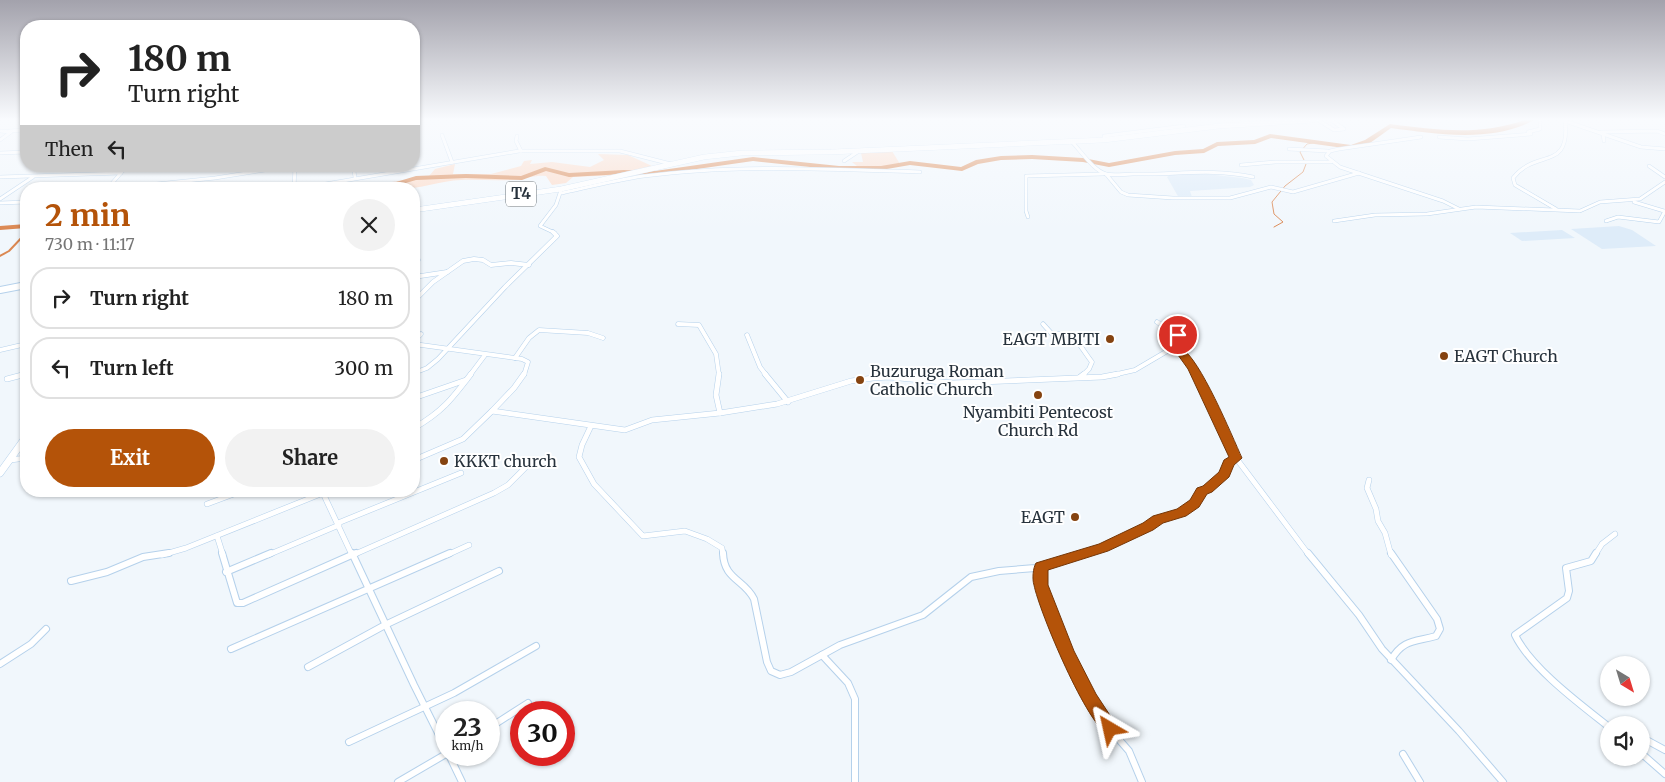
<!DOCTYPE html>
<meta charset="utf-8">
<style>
body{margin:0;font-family:Merriweather,serif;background:#f2f2f2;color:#222;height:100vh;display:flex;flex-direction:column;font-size:19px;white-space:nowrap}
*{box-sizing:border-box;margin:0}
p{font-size:16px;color:#767676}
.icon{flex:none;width:28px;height:28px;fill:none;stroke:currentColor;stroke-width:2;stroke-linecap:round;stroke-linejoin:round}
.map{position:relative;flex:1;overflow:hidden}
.side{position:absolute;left:20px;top:182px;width:400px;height:315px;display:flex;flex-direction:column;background:#fff;border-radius:20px;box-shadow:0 1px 4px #0004}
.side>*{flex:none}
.top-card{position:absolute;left:20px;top:20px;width:400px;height:152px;border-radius:20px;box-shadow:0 1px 4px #0004;background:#fff;color:#222;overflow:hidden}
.needle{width:32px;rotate:142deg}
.fabs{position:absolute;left:1600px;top:656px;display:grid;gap:10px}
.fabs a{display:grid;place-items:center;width:50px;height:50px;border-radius:50%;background:#fff;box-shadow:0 1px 4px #0004;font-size:25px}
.speed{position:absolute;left:435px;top:701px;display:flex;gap:10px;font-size:25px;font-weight:700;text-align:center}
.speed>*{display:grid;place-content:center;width:65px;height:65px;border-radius:50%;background:#fff;box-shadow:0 1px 4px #0004;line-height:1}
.speed small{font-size:12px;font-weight:400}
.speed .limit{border:8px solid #d22;background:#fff;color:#111}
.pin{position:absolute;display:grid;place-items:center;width:42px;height:42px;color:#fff;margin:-21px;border:2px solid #fff;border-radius:50%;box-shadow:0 1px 5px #0007}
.me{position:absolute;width:55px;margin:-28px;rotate:324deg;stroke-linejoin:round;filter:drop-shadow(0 0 4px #0008)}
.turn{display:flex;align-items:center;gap:18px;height:105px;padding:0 25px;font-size:22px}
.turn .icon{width:65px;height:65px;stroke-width:2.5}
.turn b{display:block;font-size:35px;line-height:42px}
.then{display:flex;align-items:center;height:48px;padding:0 25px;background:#0003;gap:10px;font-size:19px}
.round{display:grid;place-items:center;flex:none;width:52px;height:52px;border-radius:26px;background:#f2f2f2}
.headline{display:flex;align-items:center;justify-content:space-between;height:85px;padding:0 25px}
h1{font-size:30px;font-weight:700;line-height:38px;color:#b45309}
.cta{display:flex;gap:10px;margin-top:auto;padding:10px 25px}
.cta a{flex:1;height:58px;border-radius:30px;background:#b45309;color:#fff;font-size:20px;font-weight:700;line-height:58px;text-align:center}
.cta a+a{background:#f2f2f2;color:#222}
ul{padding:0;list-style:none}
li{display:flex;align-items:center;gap:15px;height:62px;margin:0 10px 8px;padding:0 15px;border:2px solid #e0e0e0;border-radius:20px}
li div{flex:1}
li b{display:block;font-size:19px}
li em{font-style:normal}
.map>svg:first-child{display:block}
.built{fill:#deecf9}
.green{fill:#fddbc8}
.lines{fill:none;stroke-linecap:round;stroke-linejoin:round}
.stream-far1{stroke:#db8852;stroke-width:1}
.stream{stroke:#db8852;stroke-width:2}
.river{fill:#db8852;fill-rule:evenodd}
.minor-far3-casing{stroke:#b5d1eb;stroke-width:4}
.minor-far2-casing{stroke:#b5d1eb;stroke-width:5}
.minor-far1-casing{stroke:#b5d1eb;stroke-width:6}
.minor-casing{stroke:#b5d1eb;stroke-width:8}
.secondary-casing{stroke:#b5d1eb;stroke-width:8}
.trunk-far1-casing{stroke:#b5d1eb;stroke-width:5.5}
.trunk-casing{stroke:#b5d1eb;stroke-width:8}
.minor-far3{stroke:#fff;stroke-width:3}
.minor-far2{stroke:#fff;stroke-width:4}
.minor-far1{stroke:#fff;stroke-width:5}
.minor{stroke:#fff;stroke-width:6}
.secondary{stroke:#fff;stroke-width:7}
.trunk-far1{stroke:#fff;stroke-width:5}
.trunk{stroke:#fff;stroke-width:6}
.route{fill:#b45309;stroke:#753606}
.poi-dot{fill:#854310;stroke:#fff;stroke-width:2}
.labels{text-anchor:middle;stroke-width:4;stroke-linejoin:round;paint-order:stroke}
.shield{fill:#fff;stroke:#687076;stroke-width:1}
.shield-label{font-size:15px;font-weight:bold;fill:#27323c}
.poi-label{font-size:16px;fill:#27323c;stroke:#fff;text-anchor:start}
</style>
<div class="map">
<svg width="1665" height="782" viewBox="0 0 1665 782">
<rect width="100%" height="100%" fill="#f1f7fc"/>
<g class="built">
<path d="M1190 172 1242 178 1251 180 1254 185 1250 187 1190 191 1192 197 1179 198 1167 177 1173 173Z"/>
<path d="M1619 226 1632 230 1656 246 1602 249 1571 229Z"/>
<path d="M1562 230 1575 238 1522 241 1510 233Z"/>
</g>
<g class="green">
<path d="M892 151 900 164 880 167 857 166 852 162H863L861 153Z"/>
<path d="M598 154 628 155 652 166 619 175 573 177 566 183 552 185 546 176C536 175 529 178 519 179 500 182 480 179 461 180 434 181 400 197 373 185L429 176 435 169 455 164 453 174H491L521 166 524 161 532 160 530 164 552 162 590 167 604 160Z"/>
</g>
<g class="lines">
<path class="stream-far1" d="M1274 227 1283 222 1274 214 1272 202 1285 186 1303 172 1306 164 1300 152 1307 144 1318 142"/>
<path class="stream" d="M0 256 9 251 26 233"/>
<g class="river">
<path d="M1524 120H1534C1494 143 1435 134 1391 128L1370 143 1351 149 1271 138 1255 144 1218 146 1204 153 1175 155 1109 167 1083 162 1032 159 1001 160 978 164 962 171 910 165 881 170H839L753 161 655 175 624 174 569 177 546 171 522 180 466 178 416 180 385 189H373L416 176 466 174 521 176 545 167 569 173 624 170 655 171 753 157 839 166H881L910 161 961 167 976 160 1001 156 1032 155 1083 158 1109 163 1175 151 1203 149 1217 142 1254 140 1270 134 1351 145 1365 140 1390 124C1435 130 1481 136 1524 120Z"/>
<path d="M26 224V228L0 230V226Z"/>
</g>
<defs>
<g id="minor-far3">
<path d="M1318 120 1334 130 1344 129 1331 120"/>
<path d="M1565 121 1641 147 1665 149"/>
<path d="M0 131 11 132 0 140"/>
<path d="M9 131 26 130"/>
<path d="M1601 132 1657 131 1665 134"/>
<path d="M1603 134 1604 141"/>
<path d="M442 135 452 162"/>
<path d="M517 136 516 141 521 151"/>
<path d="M1421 137 1339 149 1330 151 1326 156 1340 167 1443 201 1459 209"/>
<path d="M1439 137 1468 139 1531 134 1528 132 1540 129V120"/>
<path d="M1104 140V136L1184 126"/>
<path d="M1072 142C1081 151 1093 170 1106 174 1113 176 1125 174 1133 174 1174 175 1213 168 1253 177"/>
<path d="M1289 149 1328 151"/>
<path d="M0 153 26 152"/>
<path d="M844 161 859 151"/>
<path d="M1241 165 1275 162H1331"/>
<path d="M353 166 355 177"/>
<path d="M1649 166 1665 177"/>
<path d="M1106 174 1121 192 1128 195 1173 198H1230L1271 187 1293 192 1359 173"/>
<path d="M0 177 121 173"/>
<path d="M107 189 127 166"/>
<path d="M108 189 215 178 290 166"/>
<path d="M294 189 295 166"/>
<path d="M296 189 519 151H620L671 164"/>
<path d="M562 193C589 187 616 180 644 176 735 164 828 169 920 172"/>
<path d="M0 199 33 177"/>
<path d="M1634 202 1664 211"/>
<path d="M0 203 26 202"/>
<path d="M1556 209 1515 185 1513 178C1536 148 1571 172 1565 120"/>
<path d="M1028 217 1026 211V176L1103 174"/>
<path d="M1334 221 1375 215 1427 214 1476 207 1580 211 1600 202 1640 199 1665 182"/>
<path d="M1606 221 1618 217 1659 222 1665 211"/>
<path d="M555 233 540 226 556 205 561 190"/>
</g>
<g id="minor-far2">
<path d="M414 260H418L414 265"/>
<path d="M414 277 447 272"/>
<path d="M414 301 433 282 463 261 474 259 483 260 491 265 511 263 529 265"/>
<path d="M1157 322 1180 337 1175 349"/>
<path d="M678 324 699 325 716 354 719 375"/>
<path d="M1043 324 1052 334C1058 334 1068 332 1072 336 1076 338 1087 356 1092 362L1089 369 1083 375"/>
<path d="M747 335 760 367 766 375"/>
<path d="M414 341 421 334"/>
<path d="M414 344 522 359 528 362 524 375"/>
<path d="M0 350 26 344"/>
<path d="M515 358 529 338 539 330 588 333 603 338"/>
<path d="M414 373 427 368 438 359 505 287 557 236 553 232"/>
<path d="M23 375 26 374"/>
<path d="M470 375 485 355"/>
<path d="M1113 375 1135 370 1169 350C1184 348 1190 363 1196 375"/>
</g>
<g id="minor-far1">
<path d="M719 374 716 395 720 413"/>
<path d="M765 374 788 402"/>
<path d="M1195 374 1236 458 1309 555"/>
<path d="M1080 377 1084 374"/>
<path d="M7 379 26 374"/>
<path d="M414 398 466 380"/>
<path d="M492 411 514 388 524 374"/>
<path d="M591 426 582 445 579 457 594 484 643 536 685 531 707 539 722 548 723 555"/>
<path d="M414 428C442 412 452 399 471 374"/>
<path d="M10 460 26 458"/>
<path d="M414 460 463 439 492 411 625 430 652 420 720 413 777 404 851 381 873 378 889 377 953 383 1102 377 1118 374"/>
<path d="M1369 480 1367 488 1376 509 1378 521 1385 533 1391 555"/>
<path d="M322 491 352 555"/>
<path d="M324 495 335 491"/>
<path d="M207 504 242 491"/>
<path d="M338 523 461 473"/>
<path d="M217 536 223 555"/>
<path d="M162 555 186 548 323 493"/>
<path d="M268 555 339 525"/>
<path d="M353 555 494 493 508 485 530 463"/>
<path d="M447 555 469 545"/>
<path d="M1083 555 1148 527 1158 520 1181 513 1195 503 1202 491C1210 488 1220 481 1224 473 1229 466 1228 463 1236 458"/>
<path d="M1595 555 1602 544 1615 534"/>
</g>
<g id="minor">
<path d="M222 553 237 603H243L356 553"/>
<path d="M352 553 414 685 446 749"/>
<path d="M723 553C724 580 744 579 754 599L767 662 771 671 780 675 791 672 840 645 923 615 971 577 999 571 1035 568 1088 553"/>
<path d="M1308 553 1359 615 1382 649 1459 731 1503 782"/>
<path d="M1391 553 1437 619 1440 629 1436 636C1415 642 1403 639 1391 660"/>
<path d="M1596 553 1591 561 1566 568 1569 591 1567 598 1515 635C1531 668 1580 704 1609 727"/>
<path d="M1041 566V585L1066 651 1084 689 1102 720 1129 751 1142 782"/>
<path d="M226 572 271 553"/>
<path d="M71 581 107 572 143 557 169 553"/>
<path d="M231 649 450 553"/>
<path d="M822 655 848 683 855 699V782"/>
<path d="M0 664 31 644 46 629"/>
<path d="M308 667 385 625 499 571"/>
<path d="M489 728 528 703"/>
<path d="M1641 737 1665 750"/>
<path d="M349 742 454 693 536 646"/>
<path d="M1641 753 1665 774"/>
<path d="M1403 754 1420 782"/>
<path d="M449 755 462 782"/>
<path d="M398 782 446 754"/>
</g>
<path id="secondary" d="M0 473 26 437"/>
<path id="trunk-far1" d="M414 210 561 189 704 157 742 153 831 152 1104 140 1219 126 1314 120"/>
<path id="trunk" d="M0 290 26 285"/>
</defs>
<use href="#minor-far3" class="minor-far3-casing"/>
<use href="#minor-far2" class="minor-far2-casing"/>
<use href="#minor-far1" class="minor-far1-casing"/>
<use href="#minor" class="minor-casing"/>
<use href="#secondary" class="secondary-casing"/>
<use href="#trunk-far1" class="trunk-far1-casing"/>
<use href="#trunk" class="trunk-casing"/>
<use href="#minor-far3" class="minor-far3"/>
<use href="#minor-far2" class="minor-far2"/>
<use href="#minor-far1" class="minor-far1"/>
<use href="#minor" class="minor"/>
<use href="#secondary" class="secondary"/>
<use href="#trunk-far1" class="trunk-far1"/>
<use href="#trunk" class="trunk"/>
</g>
<linearGradient id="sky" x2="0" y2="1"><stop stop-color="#a3a2ac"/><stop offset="0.52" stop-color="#f9fbfe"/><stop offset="1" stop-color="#f9fbfe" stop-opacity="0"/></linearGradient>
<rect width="1665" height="230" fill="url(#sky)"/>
<path class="route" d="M1178 332 1182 333 1186 339 1181 348C1200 358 1232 436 1242 458L1234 465 1229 477 1212 492 1207 494 1199 507 1186 516 1163 523 1153 530 1108 551 1048 570V585L1074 651 1096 694 1119 729 1116 734 1110 736C1088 728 1039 611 1034 585 1032 579 1033 568 1036 563L1099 544 1143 523 1153 516 1177 509 1190 500 1197 488 1203 486 1219 472 1224 460 1229 457 1188 369 1178 355 1170 349 1176 339 1173 335Z"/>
<g class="poi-dot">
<circle cx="1110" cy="339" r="5"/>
<circle cx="1444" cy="356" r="5"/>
<circle cx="860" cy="380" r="5"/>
<circle cx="1038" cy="395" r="5"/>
<circle cx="444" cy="461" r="5"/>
<circle cx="1075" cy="517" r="5"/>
</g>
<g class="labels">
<rect class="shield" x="506" y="181.5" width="30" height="25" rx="4"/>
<g class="shield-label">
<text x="521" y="199">T4</text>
</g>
<g class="poi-label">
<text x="1100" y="345" text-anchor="end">EAGT MBITI</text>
<text x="1454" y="362">EAGT Church</text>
<text x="870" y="377">Buzuruga Roman<tspan x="870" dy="18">Catholic Church</tspan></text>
<text x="1038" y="418" text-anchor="middle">Nyambiti Pentecost<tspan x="1038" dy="18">Church Rd</tspan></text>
<text x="454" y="467">KKKT church</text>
<text x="1065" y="523" text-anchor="end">EAGT</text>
</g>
</g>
</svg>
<div class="fabs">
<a><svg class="needle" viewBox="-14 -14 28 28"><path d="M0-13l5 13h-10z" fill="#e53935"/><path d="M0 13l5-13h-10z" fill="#767676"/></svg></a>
<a><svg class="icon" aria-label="sound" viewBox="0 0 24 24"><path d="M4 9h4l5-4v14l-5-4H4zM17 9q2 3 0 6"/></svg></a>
</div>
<div class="speed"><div>23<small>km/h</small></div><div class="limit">30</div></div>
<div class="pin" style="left:1178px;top:335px;background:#d93025"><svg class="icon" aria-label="arrive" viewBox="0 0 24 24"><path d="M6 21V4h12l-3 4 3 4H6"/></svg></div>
<svg class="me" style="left:1110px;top:729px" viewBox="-20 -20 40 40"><path d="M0-17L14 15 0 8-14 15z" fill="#b45309" stroke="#fff" stroke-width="4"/></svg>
<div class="top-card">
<div class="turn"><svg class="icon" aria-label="right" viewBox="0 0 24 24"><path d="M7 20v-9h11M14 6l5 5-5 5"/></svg><div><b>180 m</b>Turn right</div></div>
<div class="then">Then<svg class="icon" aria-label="left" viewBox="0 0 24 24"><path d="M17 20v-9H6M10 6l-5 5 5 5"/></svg></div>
</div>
<section class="side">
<div class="headline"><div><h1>2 min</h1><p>730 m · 11:17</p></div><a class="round"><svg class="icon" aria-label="close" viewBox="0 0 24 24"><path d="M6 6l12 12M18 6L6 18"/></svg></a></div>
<ul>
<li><svg class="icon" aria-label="right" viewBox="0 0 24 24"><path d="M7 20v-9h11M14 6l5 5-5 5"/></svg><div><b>Turn right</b></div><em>180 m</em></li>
<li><svg class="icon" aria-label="left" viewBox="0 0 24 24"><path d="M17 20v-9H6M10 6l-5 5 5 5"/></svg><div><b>Turn left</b></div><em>300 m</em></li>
</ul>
<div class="cta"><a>Exit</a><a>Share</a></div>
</section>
</div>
